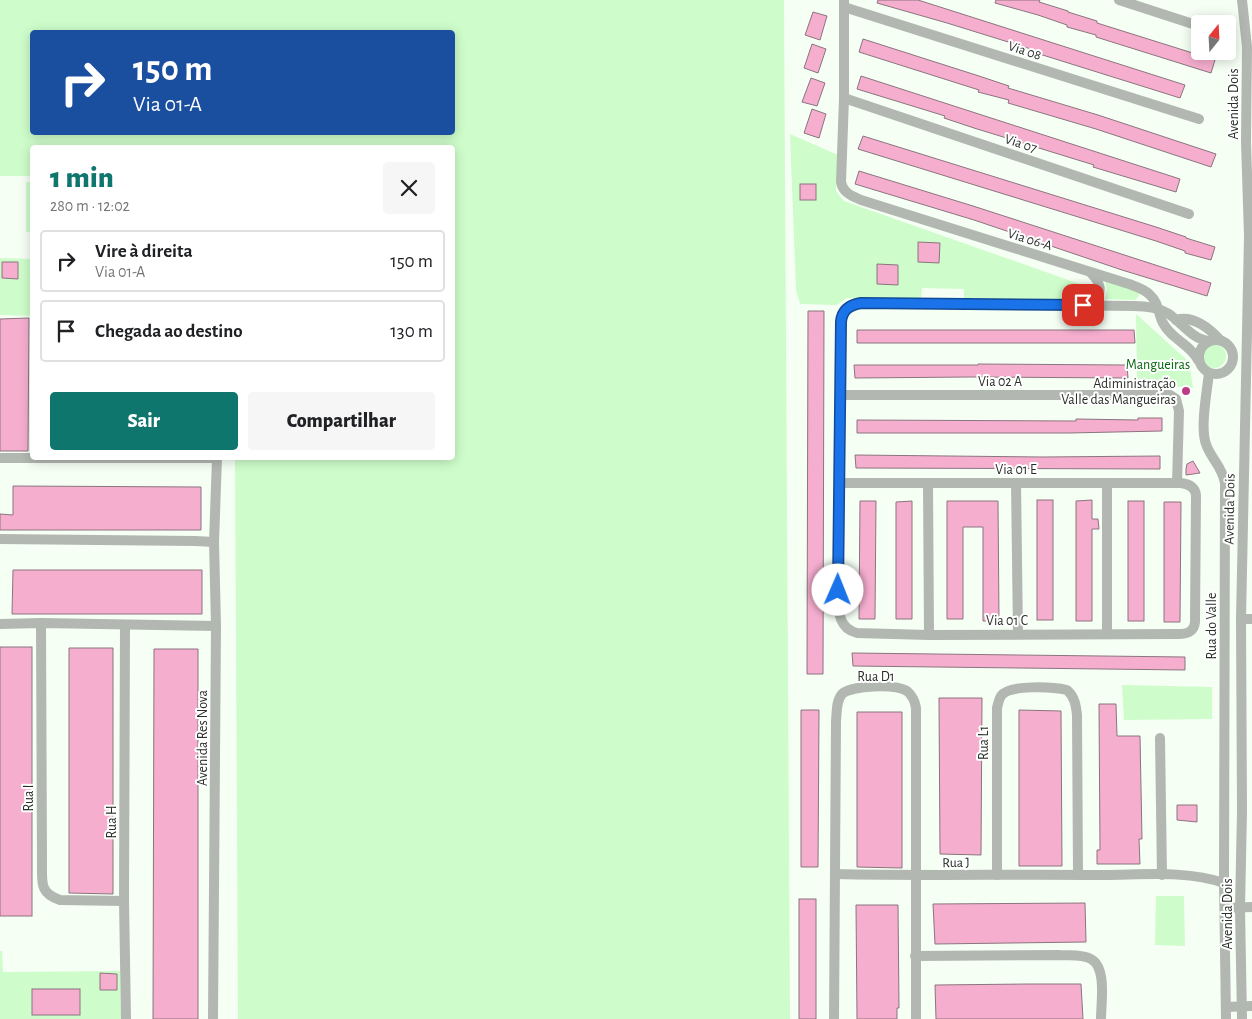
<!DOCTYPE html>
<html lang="pt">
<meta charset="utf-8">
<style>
body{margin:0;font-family:"Alegreya Sans",sans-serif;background:#f6f6f6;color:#202124;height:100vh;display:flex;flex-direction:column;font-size:19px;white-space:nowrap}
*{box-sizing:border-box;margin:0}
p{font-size:16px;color:#757577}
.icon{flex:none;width:28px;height:28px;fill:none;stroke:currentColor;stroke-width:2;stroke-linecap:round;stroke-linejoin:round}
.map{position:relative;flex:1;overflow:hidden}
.side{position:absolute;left:30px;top:145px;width:425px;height:315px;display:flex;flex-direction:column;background:#fff;border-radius:5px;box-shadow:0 2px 12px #0003}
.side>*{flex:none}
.guide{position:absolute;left:30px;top:30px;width:425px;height:105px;border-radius:5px;box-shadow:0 2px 12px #0003;background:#1a4fa0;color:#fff;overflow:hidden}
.needle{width:32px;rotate:18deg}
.tools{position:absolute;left:1191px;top:15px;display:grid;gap:10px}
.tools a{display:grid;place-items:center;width:45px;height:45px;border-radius:5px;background:#fff;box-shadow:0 2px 12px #0003;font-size:25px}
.pin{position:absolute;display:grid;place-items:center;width:42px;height:42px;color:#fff;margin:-21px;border-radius:10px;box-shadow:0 2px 8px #0006}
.me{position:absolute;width:55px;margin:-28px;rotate:1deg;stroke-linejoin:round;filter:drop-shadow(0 0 4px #0008)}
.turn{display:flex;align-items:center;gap:18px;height:105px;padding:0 20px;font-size:22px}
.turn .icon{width:65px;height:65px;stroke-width:2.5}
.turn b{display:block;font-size:35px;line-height:42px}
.round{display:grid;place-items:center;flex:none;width:52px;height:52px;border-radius:5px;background:#f6f6f6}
.summary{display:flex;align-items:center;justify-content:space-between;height:85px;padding:0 20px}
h1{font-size:30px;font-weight:800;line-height:38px;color:#0f766e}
.action{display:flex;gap:10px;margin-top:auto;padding:10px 20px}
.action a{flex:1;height:58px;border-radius:5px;background:#0f766e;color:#fff;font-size:20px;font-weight:800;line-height:58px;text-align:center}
.action a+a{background:#f6f6f6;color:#202124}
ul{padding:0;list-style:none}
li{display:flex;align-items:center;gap:15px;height:62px;margin:0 10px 8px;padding:0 10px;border:2px solid #e0e0e0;border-radius:5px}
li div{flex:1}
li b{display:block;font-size:19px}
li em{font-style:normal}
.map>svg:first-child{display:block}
.green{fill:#cefdcb;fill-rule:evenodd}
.building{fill:#f6aecf;stroke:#8a757e}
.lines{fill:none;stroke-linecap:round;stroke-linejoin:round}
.street{stroke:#b2b8b1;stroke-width:10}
.route-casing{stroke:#114b97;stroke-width:12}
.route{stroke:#1a73e8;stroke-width:9}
.poi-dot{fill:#be3c85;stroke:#fff;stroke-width:2}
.labels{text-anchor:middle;stroke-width:4;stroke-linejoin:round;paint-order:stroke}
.street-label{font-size:14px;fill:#282e28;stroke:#fff}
.park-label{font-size:14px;fill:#04670b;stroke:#fff}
.poi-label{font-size:14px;fill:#282e28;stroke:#fff;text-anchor:end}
</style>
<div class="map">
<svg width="1252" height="1019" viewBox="0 0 1252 1019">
<rect width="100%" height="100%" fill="#f5fff4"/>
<g class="green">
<path d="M0 0H784L790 1019H238L235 458H452V148H32V176H0ZM452 32V132H32V32Z"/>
<path d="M790 134 838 155 836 191 844 201 1088 287 1092 294 1090 298 1083 301H964V289L922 288 921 300 847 298 837 305 800 304 796 290Z"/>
<rect x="26" y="182" width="6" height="50"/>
<path d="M0 258 32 259V316L0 315Z"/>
<path d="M1105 280 1140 293 1138 297 1135 300 1105 299 1107 290Z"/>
<path d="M1136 314 1189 362 1193 388 1137 383Z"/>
<circle cx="1214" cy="356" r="12"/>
<path d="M1122 685 1212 687V719L1124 720Z"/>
<path d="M1156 896H1184L1185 946 1155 945Z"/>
<path d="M0 951H2L3 972 120 971 121 1019H0Z"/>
</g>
<g class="building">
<path d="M878 0H918L1185 85 1180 98 1033 52 1034 50 947 23 877 3Z"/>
<path d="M996 0H1040L1039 2 1068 11V12L1097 21V23L1215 60 1211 73 1096 37V35L1067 27V25L1038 15 995 3Z"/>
<path d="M813 12 827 16 820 40 805 35Z"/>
<path d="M863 39 979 76 1009 86 1008 88 1098 115 1216 154 1211 167 1096 129 1008 103 1009 100 978 92 979 90 859 52Z"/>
<path d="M812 44 826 49 818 73 804 68Z"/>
<path d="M861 76 1180 179 1176 192 1093 167 1094 165 974 128 944 118 945 116 857 89Z"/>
<path d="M811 78 825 83 817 106 802 102Z"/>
<path d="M812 109 826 114 819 138 804 133Z"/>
<path d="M863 136 1156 227 1186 237V238L1215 247 1211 260 1185 253V251L1156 241 858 149Z"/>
<path d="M859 171 973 206 1211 283 1207 296 1122 270 974 220 855 184Z"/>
<rect x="800" y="184" width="16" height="16"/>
<path d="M918 242 940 243 939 263 918 262Z"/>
<path d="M2 262H18V279L2 278Z"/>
<path d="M877 264 898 265V285L877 284Z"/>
<path d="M808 311H824L823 674H807Z"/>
<path d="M29 318 28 451H0V319Z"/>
<path d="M857 330H1134L1135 343H857Z"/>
<path d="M978 364 1127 365 1128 378 971 377 855 378 854 365H978Z"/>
<path d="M1138 418H1162V431L1069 433H857V420L1076 421V419L1138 420Z"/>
<path d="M855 455 1042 457 1160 456V469L856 468Z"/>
<path d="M1193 461 1200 473 1186 475V469L1187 464Z"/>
<path d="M13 486 201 487V530H0V514L13 515Z"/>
<rect x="1037" y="500" width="16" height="120"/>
<path d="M1092 500V519H1098L1099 529H1092V621H1076V501Z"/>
<path d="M860 501H876L875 619H859Z"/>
<path d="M912 501V619H896V502Z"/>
<path d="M947 501H998L999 621H983V527H963V619H947Z"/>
<rect x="1128" y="501" width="16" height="120"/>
<path d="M1164 502H1181L1180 622H1164Z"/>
<path d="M13 570H202V614H12Z"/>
<rect x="0" y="647" width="32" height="269"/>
<path d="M69 648H113V894L69 893Z"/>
<path d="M154 649H198V1019H153Z"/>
<path d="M852 653 1185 657V670L853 666Z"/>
<path d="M939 698H982L981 855 940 854Z"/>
<path d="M1099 704H1116L1117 736H1140L1142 839H1139L1140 864H1097V850H1100Z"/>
<path d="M801 710H819L818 867H801Z"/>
<path d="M1019 710 1061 711 1062 866H1019Z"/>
<path d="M857 712H902V868L857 867Z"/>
<path d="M1177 805H1197V822L1177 820Z"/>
<rect x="799" y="899" width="17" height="120"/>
<path d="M1085 903 1086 942 935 944 933 904Z"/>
<path d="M856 905H898L899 1008H897V1019H857Z"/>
<path d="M100 973 117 974V990H100Z"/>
<path d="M1029 984H1081L1083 1019H936L935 985Z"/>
<rect x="32" y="989" width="48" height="26"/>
</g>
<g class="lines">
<g class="street">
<path d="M844 0V98L841 182C843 193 852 196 861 200L1129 284C1137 287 1145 289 1150 295 1159 303 1158 314 1163 323 1171 339 1190 344 1198 360"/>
<path d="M1119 0 1196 25"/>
<path d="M1242 0 1247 47 1246 142 1249 236 1241 619 1242 811 1240 908 1242 1019"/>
<path d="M844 7 1199 119"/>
<path d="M844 98 1189 214"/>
<path d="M1084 305C1102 297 1105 287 1091 273"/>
<path d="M1176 320C1193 315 1209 328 1220 340"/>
<circle cx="1216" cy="357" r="17"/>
<path d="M1209 373C1207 391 1200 428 1206 444 1211 459 1222 466 1225 483L1224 883"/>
<path d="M840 395H1170L1176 399 1179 411 1177 483"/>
<path d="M0 458H217"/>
<path d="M839 483H1181C1189 484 1195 487 1196 495L1195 622C1194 632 1187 634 1178 634L929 635 857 633C836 628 839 607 838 590L841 322C842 309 849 305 861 303L1134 306C1146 306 1159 308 1169 314 1182 323 1193 340 1209 341"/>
<path d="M928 483 929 635"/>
<path d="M1016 483 1018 634"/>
<path d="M0 539 195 541 214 542"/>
<path d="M1241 619H1252"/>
<path d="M41 623 42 865C42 883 40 893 60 900L124 901"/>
<path d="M0 624 41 623 216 626"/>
<path d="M125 625 124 901 126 1019"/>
<path d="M1107 634V483"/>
<path d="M1160 738 1162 875"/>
<path d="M835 874C924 876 1013 874 1103 875 1142 875 1186 870 1224 883L1226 1019"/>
<path d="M997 875V708C998 704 999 699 1001 696 1009 684 1054 687 1067 690 1075 697 1076 706 1077 715L1078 875"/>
<path d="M1225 908 1252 907"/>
<path d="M915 956 1059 955C1069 956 1082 954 1091 959 1107 968 1101 1002 1101 1019"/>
<path d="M1226 1007 1252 1006"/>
<path d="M213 1019 216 626 214 542 217 458"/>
<path d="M834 1019 836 721C837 712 836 701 842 694 851 685 896 684 907 691 913 696 915 701 916 708V1019"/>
</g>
</g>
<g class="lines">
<defs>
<path id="route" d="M838 590 841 322C842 310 849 305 861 303L1083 305"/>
</defs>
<use href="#route" class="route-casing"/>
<use href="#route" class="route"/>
</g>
<circle class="poi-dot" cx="1186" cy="391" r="5"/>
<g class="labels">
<g class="street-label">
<text transform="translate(1025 50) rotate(18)" y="5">Via 08</text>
<text transform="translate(1233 104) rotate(-90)" y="5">Avenida Dois</text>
<text transform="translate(1021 143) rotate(18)" y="5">Via 07</text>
<text transform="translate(1030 239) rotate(17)" y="5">Via 06-A</text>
<text x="1000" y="386">Via 02 A</text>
<text x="1016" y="474">Via 01 E</text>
<text transform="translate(1229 509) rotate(-89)" y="5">Avenida Dois</text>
<text x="1007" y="625">Via 01 C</text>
<text transform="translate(1211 626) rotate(-90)" y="5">Rua do Valle</text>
<text x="876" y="681">Rua D1</text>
<text transform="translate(202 738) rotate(-90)" y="5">Avenida Res Nova</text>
<text transform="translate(983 743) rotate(-90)" y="5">Rua L1</text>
<text transform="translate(28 798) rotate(-90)" y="5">Rua I</text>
<text transform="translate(111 822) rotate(-90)" y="5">Rua H</text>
<text transform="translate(956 862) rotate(-1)" y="5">Rua J</text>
<text transform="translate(1227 914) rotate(-90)" y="5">Avenida Dois</text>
</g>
<g class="park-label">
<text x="1158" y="369">Mangueiras</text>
</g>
<g class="poi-label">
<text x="1176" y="388">Adiministração<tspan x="1176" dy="16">Valle das Mangueiras</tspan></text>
</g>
</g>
</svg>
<div class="tools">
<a><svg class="needle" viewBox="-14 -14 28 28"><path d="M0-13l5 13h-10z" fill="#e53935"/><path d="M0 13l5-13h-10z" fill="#757577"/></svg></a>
</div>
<div class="pin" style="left:1083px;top:305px;background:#d93025"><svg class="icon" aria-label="arrive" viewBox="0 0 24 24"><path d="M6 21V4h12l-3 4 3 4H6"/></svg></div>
<svg class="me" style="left:838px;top:590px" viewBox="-20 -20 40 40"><circle r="19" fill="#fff"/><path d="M0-13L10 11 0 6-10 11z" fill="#1a73e8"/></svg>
<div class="guide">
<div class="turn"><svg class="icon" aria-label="right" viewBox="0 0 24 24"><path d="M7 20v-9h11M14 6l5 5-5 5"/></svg><div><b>150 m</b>Via 01-A</div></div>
</div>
<section class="side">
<div class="summary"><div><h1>1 min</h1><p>280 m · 12:02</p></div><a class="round"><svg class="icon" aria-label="close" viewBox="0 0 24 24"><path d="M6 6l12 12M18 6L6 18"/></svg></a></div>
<ul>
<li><svg class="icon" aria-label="right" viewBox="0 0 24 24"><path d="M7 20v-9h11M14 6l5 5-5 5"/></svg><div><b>Vire à direita</b><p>Via 01-A</p></div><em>150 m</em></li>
<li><svg class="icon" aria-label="arrive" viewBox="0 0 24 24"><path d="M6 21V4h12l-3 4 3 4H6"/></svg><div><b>Chegada ao destino</b></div><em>130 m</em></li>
</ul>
<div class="action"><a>Sair</a><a>Compartilhar</a></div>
</section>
</div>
